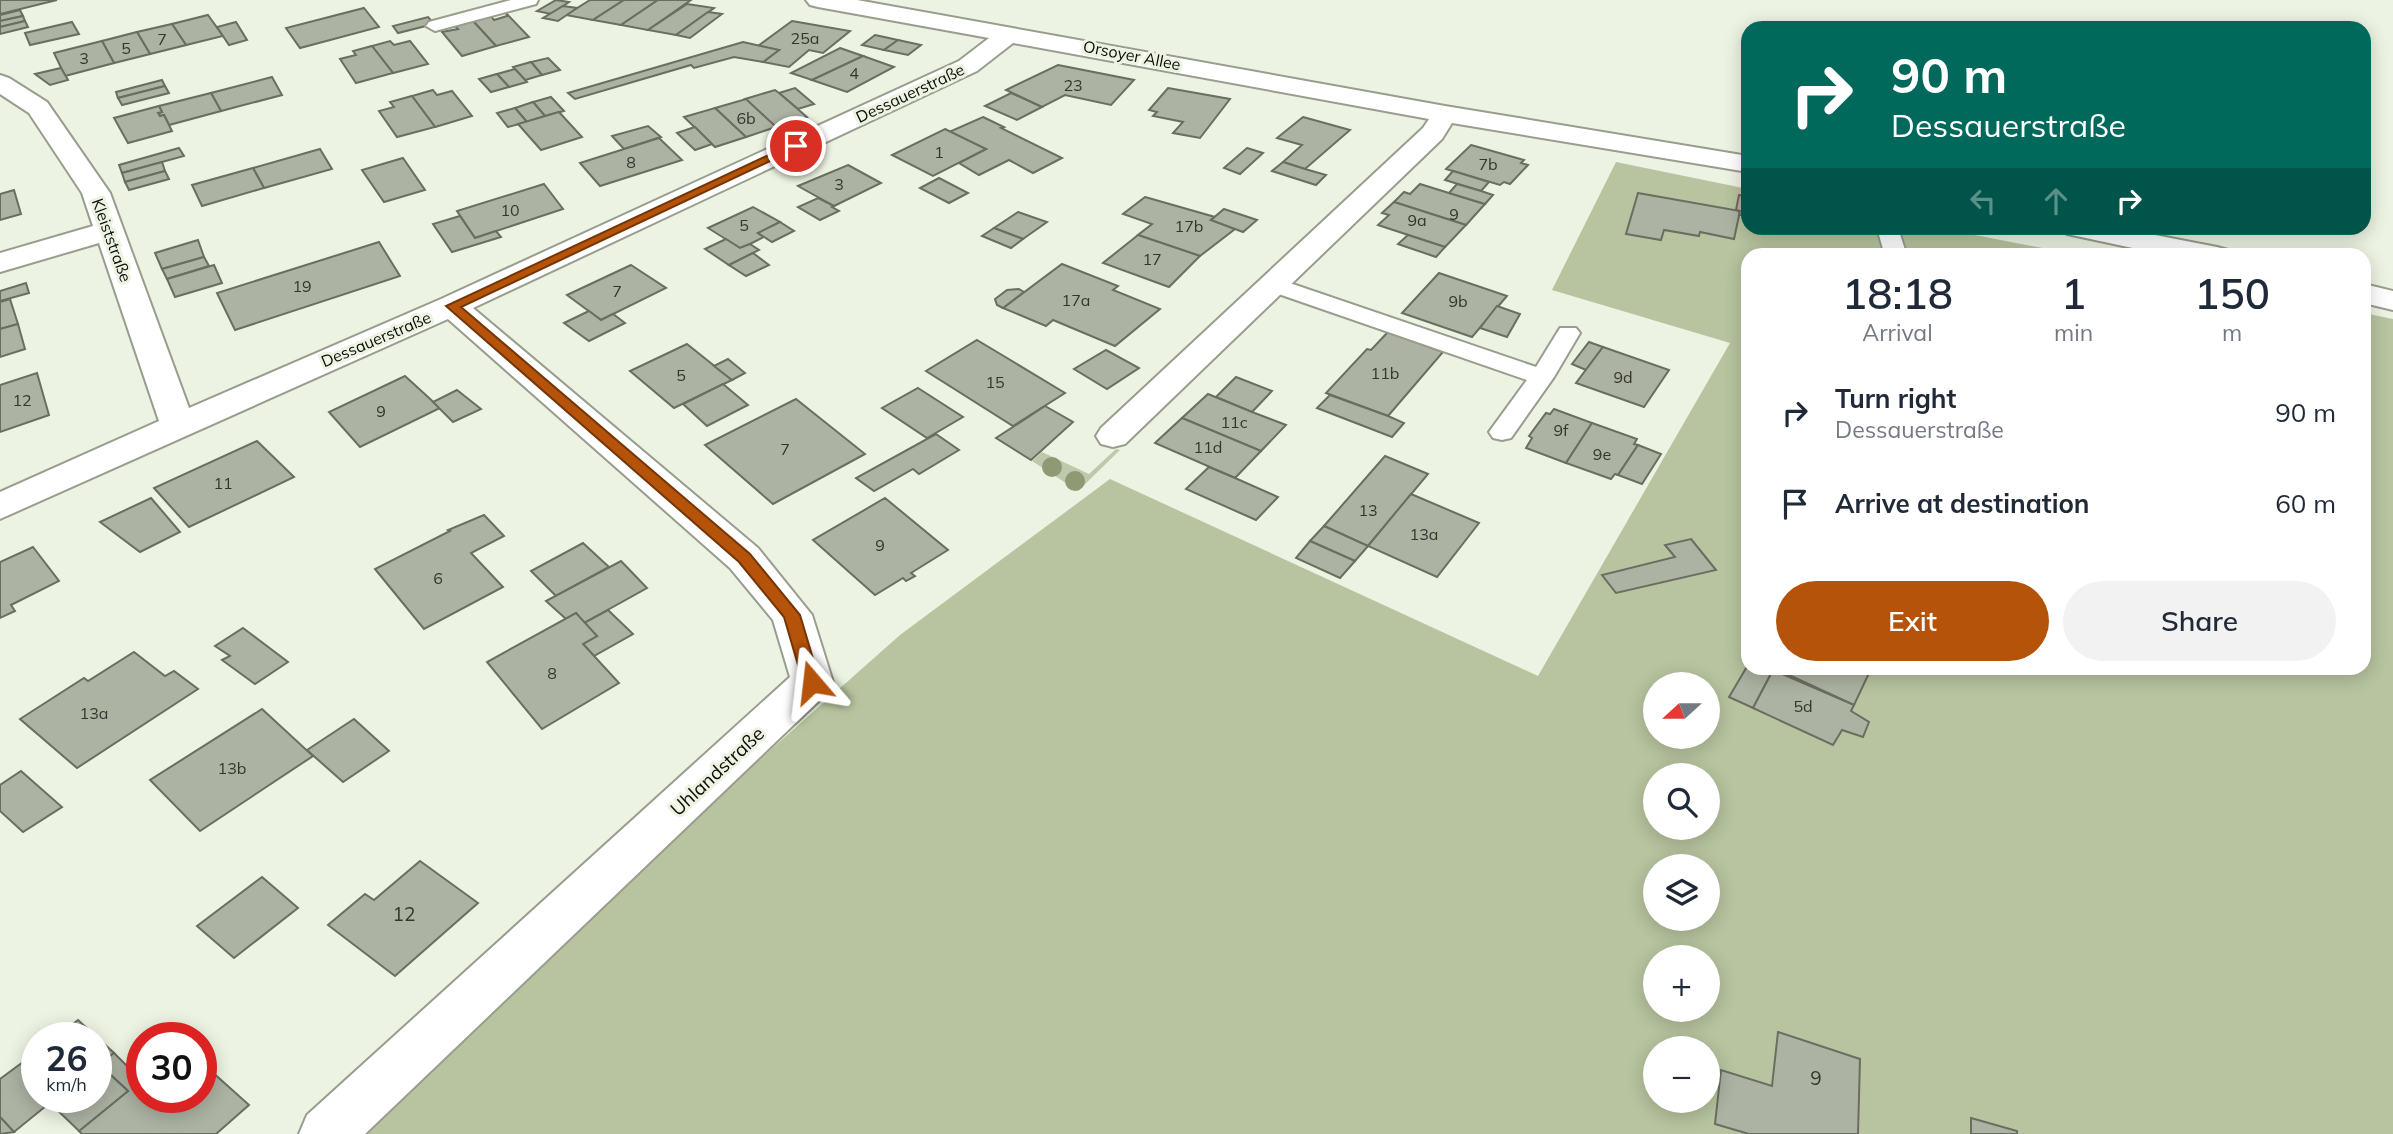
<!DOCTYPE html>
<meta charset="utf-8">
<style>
body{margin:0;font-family:Mulish,sans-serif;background:#f2f2f3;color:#1f2937;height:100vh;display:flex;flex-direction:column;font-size:26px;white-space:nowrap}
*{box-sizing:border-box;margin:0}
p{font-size:23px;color:#747a83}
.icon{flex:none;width:38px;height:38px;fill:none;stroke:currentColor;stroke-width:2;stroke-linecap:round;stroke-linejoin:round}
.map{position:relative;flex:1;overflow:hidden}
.details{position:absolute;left:1741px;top:248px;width:630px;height:427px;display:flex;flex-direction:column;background:#fff;border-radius:21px;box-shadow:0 4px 18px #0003}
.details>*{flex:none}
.top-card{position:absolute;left:1741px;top:21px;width:630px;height:214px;border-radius:21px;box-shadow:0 4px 18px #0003;background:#00695c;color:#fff;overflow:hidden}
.needle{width:46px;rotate:249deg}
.fabs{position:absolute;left:1643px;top:672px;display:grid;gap:14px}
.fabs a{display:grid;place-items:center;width:77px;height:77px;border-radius:50%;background:#fff;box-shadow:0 4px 18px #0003;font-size:35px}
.speed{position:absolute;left:21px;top:1022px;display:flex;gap:14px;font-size:35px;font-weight:700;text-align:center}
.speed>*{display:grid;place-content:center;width:91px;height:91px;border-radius:50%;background:#fff;box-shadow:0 4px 18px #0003;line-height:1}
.speed small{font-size:18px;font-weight:400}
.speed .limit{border:10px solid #d22;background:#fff;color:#111}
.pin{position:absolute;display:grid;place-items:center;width:60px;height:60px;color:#fff;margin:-30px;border:4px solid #fff;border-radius:50%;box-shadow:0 2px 7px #0007}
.me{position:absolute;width:77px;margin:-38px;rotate:343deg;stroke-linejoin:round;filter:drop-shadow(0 0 5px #0008)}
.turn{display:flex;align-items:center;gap:24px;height:147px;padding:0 35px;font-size:32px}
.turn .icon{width:91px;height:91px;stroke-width:2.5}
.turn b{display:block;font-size:49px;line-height:60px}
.lanes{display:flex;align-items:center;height:66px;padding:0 35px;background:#0003;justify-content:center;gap:35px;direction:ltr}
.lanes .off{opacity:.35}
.eta{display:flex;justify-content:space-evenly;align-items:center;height:119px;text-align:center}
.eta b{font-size:42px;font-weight:600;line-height:49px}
.action{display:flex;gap:14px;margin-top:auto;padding:14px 35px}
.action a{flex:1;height:80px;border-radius:42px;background:#b45309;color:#fff;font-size:28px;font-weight:600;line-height:80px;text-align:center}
.action a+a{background:#f2f2f3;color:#1f2937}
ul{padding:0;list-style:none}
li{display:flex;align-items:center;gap:21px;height:91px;padding:0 35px}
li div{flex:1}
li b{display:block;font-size:26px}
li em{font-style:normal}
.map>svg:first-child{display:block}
.green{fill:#bec8ac}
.forest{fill:#b7c49f;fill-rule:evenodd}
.building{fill:#adb3a3;stroke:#696e60;stroke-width:2}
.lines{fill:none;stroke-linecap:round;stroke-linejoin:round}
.lane-casing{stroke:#989d8e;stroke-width:4}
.street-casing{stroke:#989d8e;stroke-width:4}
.lane{fill:#fff;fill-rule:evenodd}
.street{fill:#fff;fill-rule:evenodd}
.tree{fill:#8e9a74}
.route{fill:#b45309;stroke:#753606;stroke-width:2}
.labels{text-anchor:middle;stroke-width:6;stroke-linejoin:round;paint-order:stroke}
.number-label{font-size:16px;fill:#34362e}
.far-street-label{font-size:16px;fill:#0b0c07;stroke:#ecf3e2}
.street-label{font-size:19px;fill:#0b0c07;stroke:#ecf3e2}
.near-number-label{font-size:19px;fill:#34362e}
</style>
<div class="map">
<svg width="2393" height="1134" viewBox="0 0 2393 1134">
<rect width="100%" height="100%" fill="#ecf3e2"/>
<path class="green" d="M1116 449 1120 450 1078 491 1032 461 1042 452 1089 474Z"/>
<path class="forest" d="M1616 162 1748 189V228H1939L2078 255 1748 256V668H2364V313L2393 319V1134H356L506 984 900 635 1110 479 1538 676 1730 343 1552 290ZM1656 684H1708V737H1656ZM1656 775H1708V828H1656ZM1656 866H1708V919H1656ZM1656 957H1708V1010H1656ZM1656 1048H1708V1101H1656Z"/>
<g class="building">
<path d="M0 0H57L0 14Z"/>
<path d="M556 0 569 2 551 14 537 11Z"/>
<path d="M590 0H624L593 20 566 15Z"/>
<path d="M624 0H658L621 25 593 20Z"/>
<path d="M658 0H691L648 30 621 25Z"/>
<path d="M687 4 714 8 676 35 648 30Z"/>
<path d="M563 6 577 8 558 21 543 18Z"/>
<path d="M364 8 379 27 300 48 286 28Z"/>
<path d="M20 10 23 16 0 21V15Z"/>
<path d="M708 12 722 14 690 38 676 35Z"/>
<path d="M506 13 529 37 496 46 473 21 491 16 494 20 507 16Z"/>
<path d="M208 15 223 36 186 45 172 24Z"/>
<path d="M23 16 25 21 0 27V21Z"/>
<path d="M428 17 434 24 398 33 393 26Z"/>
<path d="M25 21 28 27 0 34V27Z"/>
<path d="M473 21 496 46 462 56 442 32 458 29 454 25Z"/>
<path d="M792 21 850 31 823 53 809 50 789 67 763 62 779 50 758 46Z"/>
<path d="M72 22 79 34 30 45 25 33Z"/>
<path d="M236 22 247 40 229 45 217 27Z"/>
<path d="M172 24 186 45 150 54 137 32Z"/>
<path d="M137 32 150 54 114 63 102 41Z"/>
<path d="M875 35 898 40 884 50 862 45Z"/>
<path d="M898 40 921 45 908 55 884 50Z"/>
<path d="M102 41 114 63 65 76 54 53Z"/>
<path d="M390 41 394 45 410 41 428 64 393 73 372 46Z"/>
<path d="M743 42 779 50 763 62 734 57 694 68 691 65 575 99 568 93Z"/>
<path d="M372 46 393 73 356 83 340 59 356 55 353 51Z"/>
<path d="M840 48 863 56 812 80 791 73Z"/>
<path d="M863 56 894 67 847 92 812 80Z"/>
<path d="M548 58 560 70 542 75 531 62Z"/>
<path d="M531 62 542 75 525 80 513 67Z"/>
<path d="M1058 65 1134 80 1111 105 1065 95 1042 107 1006 90Z"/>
<path d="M61 68 68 80 50 85 35 74Z"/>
<path d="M515 69 527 82 509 87 497 74Z"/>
<path d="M497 74 509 87 491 92 479 79Z"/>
<path d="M272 77 282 95 221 111 211 93Z"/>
<path d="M162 80 165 86 118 98 116 92Z"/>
<path d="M165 86 169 93 122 105 118 98Z"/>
<path d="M795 88 814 104 798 109 779 93Z"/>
<path d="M1168 88 1230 99 1200 138 1173 133 1183 122 1153 116 1157 112 1149 110Z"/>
<path d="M433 90 437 95 452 91 472 116 435 127 412 96Z"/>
<path d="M775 90 779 93 807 117 776 127 745 99Z"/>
<path d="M211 93 221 111 169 125 164 115 160 116 158 113 162 112 159 106Z"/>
<path d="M1011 93 1042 107 1017 120 985 106Z"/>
<path d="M412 96 435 127 397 137 379 111 394 107 390 102Z"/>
<path d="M551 97 564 111 545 116 533 102Z"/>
<path d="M746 99 776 127 746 137 715 108Z"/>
<path d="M533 102 545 116 527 122 515 108Z"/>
<path d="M159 106 162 112 158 113 160 116 164 115 172 131 128 143 114 118Z"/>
<path d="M515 108 527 122 508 127 497 113Z"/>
<path d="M715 108 746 137 715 147 684 117Z"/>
<path d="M559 112 582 137 541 150 518 124Z"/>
<path d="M983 117 1004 127 1001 128 1062 158 1033 173 1009 160 979 175 959 163 986 149 949 132Z"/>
<path d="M1303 117 1350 130 1305 169 1283 162 1302 145 1277 138Z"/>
<path d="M648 126 661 137 624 149 612 136Z"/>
<path d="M695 127 712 144 695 150 677 133Z"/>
<path d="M945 129 986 149 933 176 892 155Z"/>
<path d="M659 138 682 160 600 186 580 163Z"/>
<path d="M1471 145 1524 160 1521 163 1528 165 1510 184 1504 182 1500 185 1446 169Z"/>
<path d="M179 148 184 156 122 173 119 165Z"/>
<path d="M1247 148 1263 153 1240 174 1224 168Z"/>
<path d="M320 149 332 169 264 188 253 168Z"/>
<path d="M403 158 425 190 384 202 362 170Z"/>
<path d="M162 162 165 171 125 182 122 173Z"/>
<path d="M1283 162 1305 169 1326 175 1316 185 1272 171Z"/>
<path d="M848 165 881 183 834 206 798 186Z"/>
<path d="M253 168 264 188 202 206 192 185Z"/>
<path d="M165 171 169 179 129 190 125 182Z"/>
<path d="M1453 171 1489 182 1481 191 1445 180Z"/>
<path d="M939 178 968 193 949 203 920 188Z"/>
<path d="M544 184 563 209 475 238 457 211Z"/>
<path d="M1420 184 1449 193 1485 204 1466 225 1394 202 1404 192 1410 194Z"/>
<path d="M1457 184 1481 191 1493 195 1485 204 1449 193Z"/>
<path d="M14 190 21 214 0 220V194Z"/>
<path d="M1638 193 1740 211 1734 239 1700 232 1699 236 1664 230 1661 240 1626 234Z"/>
<path d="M1739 195 1748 196V216L1739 215 1740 211 1736 210Z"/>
<path d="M1145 197 1215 217 1211 220 1235 229 1200 256 1138 235 1152 224 1123 214Z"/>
<path d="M818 198 834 206 832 207 839 211 820 220 798 207Z"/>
<path d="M1394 202 1466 225 1445 247 1378 225 1389 215 1382 213Z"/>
<path d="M753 207 780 222 758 233 764 237 750 244 740 248 708 228Z"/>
<path d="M1224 209 1257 220 1243 232 1211 220Z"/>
<path d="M1018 212 1047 222 1023 239 994 228Z"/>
<path d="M460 216 475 238 496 231 501 237 452 252 433 224Z"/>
<path d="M780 222 794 231 772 242 758 233Z"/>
<path d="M994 228 1023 239 1011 248 982 236Z"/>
<path d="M1138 235 1200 256 1169 287 1103 263Z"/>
<path d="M1408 235 1445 247 1436 257 1398 244Z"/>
<path d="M726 239 740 248 750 244 759 250 729 265 705 249Z"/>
<path d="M198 240 204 257 162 269 155 253Z"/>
<path d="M379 242 400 276 235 330 217 293Z"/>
<path d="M753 253 769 265 746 276 729 265Z"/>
<path d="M204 257 209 266 167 279 162 269Z"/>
<path d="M1062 264 1118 286 1113 290 1160 309 1115 346 1053 320 1046 326 1003 308Z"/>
<path d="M214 265 222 283 175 297 167 279Z"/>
<path d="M631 265 666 288 601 320 567 295Z"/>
<path d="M1439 273 1507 296 1472 337 1402 313Z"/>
<path d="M26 283 29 293 0 301V291Z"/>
<path d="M1019 289 1024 292 1003 308 997 305 995 299 1007 290Z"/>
<path d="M10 299 18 324 0 329V302Z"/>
<path d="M1497 306 1520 314 1507 337 1480 328Z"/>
<path d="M589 311 601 320 613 314 625 323 589 341 564 323Z"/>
<path d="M18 324 25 349 0 357V329Z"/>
<path d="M1388 332 1443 352 1388 416 1326 393 1367 349 1371 350Z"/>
<path d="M977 340 1065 393 1013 426 926 371Z"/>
<path d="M1589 342 1603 347 1586 370 1572 364Z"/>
<path d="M687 344 732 380 674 408 630 371Z"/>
<path d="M1603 347 1669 370 1644 407 1576 383Z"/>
<path d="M1106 350 1139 368 1107 389 1074 369Z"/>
<path d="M728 359 745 373 732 380 714 366Z"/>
<path d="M37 373 49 415 0 432V385Z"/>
<path d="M405 376 440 408 360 447 329 412Z"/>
<path d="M1236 377 1272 391 1252 412 1216 397Z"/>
<path d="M723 384 748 405 707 426 683 404Z"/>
<path d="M918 388 963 417 927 438 882 408Z"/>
<path d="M457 390 481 409 453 422 433 402Z"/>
<path d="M1208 394 1252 412 1286 425 1261 451 1182 418Z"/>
<path d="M1330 395 1388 416 1404 423 1392 437 1317 408Z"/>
<path d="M796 399 865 454 773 504 705 445Z"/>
<path d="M1045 406 1073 422 1031 460 996 438Z"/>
<path d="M1554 409 1592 423 1566 463 1526 448 1532 438 1529 436 1546 413 1550 414Z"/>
<path d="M1182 418 1261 451 1235 478 1155 443Z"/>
<path d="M1592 423 1637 439 1634 444 1638 445 1618 475 1615 474 1611 479 1566 463Z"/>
<path d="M936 434 959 450 919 474 913 469 874 491 856 478Z"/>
<path d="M257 441 294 477 189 527 154 488Z"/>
<path d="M1638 445 1661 454 1642 484 1618 475Z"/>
<path d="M1385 456 1428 474 1368 546 1324 526Z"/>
<path d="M1209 467 1235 478 1278 497 1256 520 1186 489Z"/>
<path d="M1411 494 1479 523 1437 577 1368 546Z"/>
<path d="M151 498 180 532 140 552 100 522Z"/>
<path d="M885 498 948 550 911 573 915 576 906 581 903 578 875 595 813 540Z"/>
<path d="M484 515 504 536 471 553 503 587 424 629 375 569 450 531 448 530Z"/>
<path d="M1324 526 1368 546 1355 561 1310 541Z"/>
<path d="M1691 539 1716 570 1616 593 1602 575 1675 557 1665 545Z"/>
<path d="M1310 541 1355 561 1340 578 1296 558Z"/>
<path d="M583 543 609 567 556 596 531 571Z"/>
<path d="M33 547 59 581 11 605 15 611 0 618V562Z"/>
<path d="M621 561 647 588 584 623 576 613 566 619 546 601Z"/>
<path d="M608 610 633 634 594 656 583 644 597 636 584 623Z"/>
<path d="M576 613 597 636 583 644 619 683 542 729 487 662Z"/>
<path d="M243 628 288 662 255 684 222 660 230 656 215 646Z"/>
<path d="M134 652 165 676 174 671 198 689 77 768 20 719 84 678 88 681Z"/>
<path d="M1748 665V668H1774L1753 708 1729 697Z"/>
<path d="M1774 668H1870L1871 669 1854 705Z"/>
<path d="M1773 670 1854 705 1851 711 1869 722 1863 737 1842 730 1833 745 1753 708Z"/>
<path d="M262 709 313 756 200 831 150 780Z"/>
<path d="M354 719 389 751 343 782 307 750Z"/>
<path d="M21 771 62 807 23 832 0 811V785Z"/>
<path d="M420 861 478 903 395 976 328 925 365 894 374 900Z"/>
<path d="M262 877 298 908 234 958 197 926Z"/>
<path d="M78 1020 114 1053 96 1066V1038H54Z"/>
<path d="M1778 1032 1860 1059 1858 1134H1749L1715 1124 1721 1070 1772 1086Z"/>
<path d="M37 1051V1075L23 1062Z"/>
<path d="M114 1053 142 1081V1097H201V1062L249 1105 216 1134H82L79 1131 128 1091 99 1064Z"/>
<path d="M23 1062 37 1075V1097H57L14 1132 0 1117V1079Z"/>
<path d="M99 1064 128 1091 79 1131 50 1103 57 1097H96V1066Z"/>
<path d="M0 1117 14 1132 0 1134Z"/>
<path d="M1971 1118 2017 1131V1134H1971Z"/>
</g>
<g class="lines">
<defs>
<g id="lane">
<path d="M511 0H538L536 4 435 31 426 26 429 22Z"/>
<path d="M1877 228H1898L1907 256H1885Z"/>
<path d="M1272 277 1536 367 1560 328H1576L1580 333 1554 377 1511 438 1502 440 1493 438 1489 432 1527 380 1264 289 1261 284 1264 279Z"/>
</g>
<g id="street">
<path d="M806 0H857L1445 106 1748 156V172L1452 123 1442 139 1125 444 1113 447 1101 444 1096 436 1101 428 1423 128 1429 119 1013 43 977 71 473 308 758 548 812 615 833 682 827 693 365 1134H299L307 1115 790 677 773 620 730 568 448 319 0 519V492L159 421 99 243 0 272V253L93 226 82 193 29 113 0 94V75L9 78 47 102 110 193 189 408 441 299 959 61 989 38 818 7 810 5Z"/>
<path d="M2062 228H2119L2217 247 2228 250 2232 256H2170L2067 234Z"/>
<path d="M2364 284 2393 291V310L2364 303Z"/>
</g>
</defs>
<use href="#lane" class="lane-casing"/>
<use href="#street" class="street-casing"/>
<use href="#lane" class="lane"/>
<use href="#street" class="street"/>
</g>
<g class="tree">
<circle cx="1052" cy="467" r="10"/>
<circle cx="1075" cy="481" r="10"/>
</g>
<path class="route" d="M792 144 802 146 461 307 750 554 800 615 820 682 818 687H806L803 682 784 617 739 562 446 306Z"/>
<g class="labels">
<g class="number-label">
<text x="805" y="44">25a</text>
<text x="162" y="45">7</text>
<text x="126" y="54">5</text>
<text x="84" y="64">3</text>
<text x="854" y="79">4</text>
<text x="1073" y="91">23</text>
<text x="746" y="124">6b</text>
<text x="939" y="158">1</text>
<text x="631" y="168">8</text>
<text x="1488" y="170">7b</text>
<text x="839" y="190">3</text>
<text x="510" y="216">10</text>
<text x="1454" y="220">9</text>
<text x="1417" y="226">9a</text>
<text x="744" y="231">5</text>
<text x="1189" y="232">17b</text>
<text x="1152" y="265">17</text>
<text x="302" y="292">19</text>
<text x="617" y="297">7</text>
<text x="1076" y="306">17a</text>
<text x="1458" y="307">9b</text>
<text x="1385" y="379">11b</text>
<text x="681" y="381">5</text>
<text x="1623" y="383">9d</text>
<text x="995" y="388">15</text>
<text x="22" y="406">12</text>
<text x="381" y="417">9</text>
<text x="1234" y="428">11c</text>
<text x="1561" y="436">9f</text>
<text x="1208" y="453">11d</text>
<text x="785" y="455">7</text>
<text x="1602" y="460">9e</text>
<text x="223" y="489">11</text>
<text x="1368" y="516">13</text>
<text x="1424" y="540">13a</text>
<text x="880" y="551">9</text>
<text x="438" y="584">6</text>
<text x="552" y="679">8</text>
<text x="1803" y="712">5d</text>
<text x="94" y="719">13a</text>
<text x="232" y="774">13b</text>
</g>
<g class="far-street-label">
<text transform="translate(1132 55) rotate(11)" y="6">Orsoyer Allee</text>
<text transform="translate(910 93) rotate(-25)" y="6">Dessauerstraße</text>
<text transform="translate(112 240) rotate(70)" y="6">Kleiststraße</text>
<text transform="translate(376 339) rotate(-23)" y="6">Dessauerstraße</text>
</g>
<g class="street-label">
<text transform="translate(717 771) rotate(-43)" y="7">Uhlandstraße</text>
</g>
<g class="near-number-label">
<text x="404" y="921">12</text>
<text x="1816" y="1085">9</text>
</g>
</g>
</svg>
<div class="fabs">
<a><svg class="needle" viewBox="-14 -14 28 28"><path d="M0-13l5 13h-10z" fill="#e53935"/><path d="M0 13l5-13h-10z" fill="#747a83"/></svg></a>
<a><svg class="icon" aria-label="search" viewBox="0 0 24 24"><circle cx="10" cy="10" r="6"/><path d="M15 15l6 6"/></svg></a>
<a><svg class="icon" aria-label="layers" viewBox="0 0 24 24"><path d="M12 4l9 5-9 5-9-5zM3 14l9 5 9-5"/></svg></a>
<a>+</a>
<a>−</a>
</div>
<div class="speed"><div>26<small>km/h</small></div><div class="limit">30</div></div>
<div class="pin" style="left:796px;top:146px;background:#d93025"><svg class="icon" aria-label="arrive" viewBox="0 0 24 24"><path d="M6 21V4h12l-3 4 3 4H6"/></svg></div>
<svg class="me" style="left:812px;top:682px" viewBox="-20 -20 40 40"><path d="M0-17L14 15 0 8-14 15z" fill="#b45309" stroke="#fff" stroke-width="4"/></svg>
<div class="top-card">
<div class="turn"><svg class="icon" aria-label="right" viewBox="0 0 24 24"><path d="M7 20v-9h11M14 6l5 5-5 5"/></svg><div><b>90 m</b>Dessauerstraße</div></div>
<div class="lanes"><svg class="icon off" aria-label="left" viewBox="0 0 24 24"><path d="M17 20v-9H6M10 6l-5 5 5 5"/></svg><svg class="icon off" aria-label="ahead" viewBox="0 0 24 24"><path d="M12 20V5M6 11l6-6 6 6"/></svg><svg class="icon" aria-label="right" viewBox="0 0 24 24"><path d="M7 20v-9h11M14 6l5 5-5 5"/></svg></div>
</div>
<section class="details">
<div class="eta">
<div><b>18:18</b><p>Arrival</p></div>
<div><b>1</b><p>min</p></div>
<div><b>150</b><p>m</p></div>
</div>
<ul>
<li><svg class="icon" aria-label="right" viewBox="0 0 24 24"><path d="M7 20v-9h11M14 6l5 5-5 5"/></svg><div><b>Turn right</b><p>Dessauerstraße</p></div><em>90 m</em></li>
<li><svg class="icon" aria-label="arrive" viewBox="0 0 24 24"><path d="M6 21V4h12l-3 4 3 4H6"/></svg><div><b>Arrive at destination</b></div><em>60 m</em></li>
</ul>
<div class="action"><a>Exit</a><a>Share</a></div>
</section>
</div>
